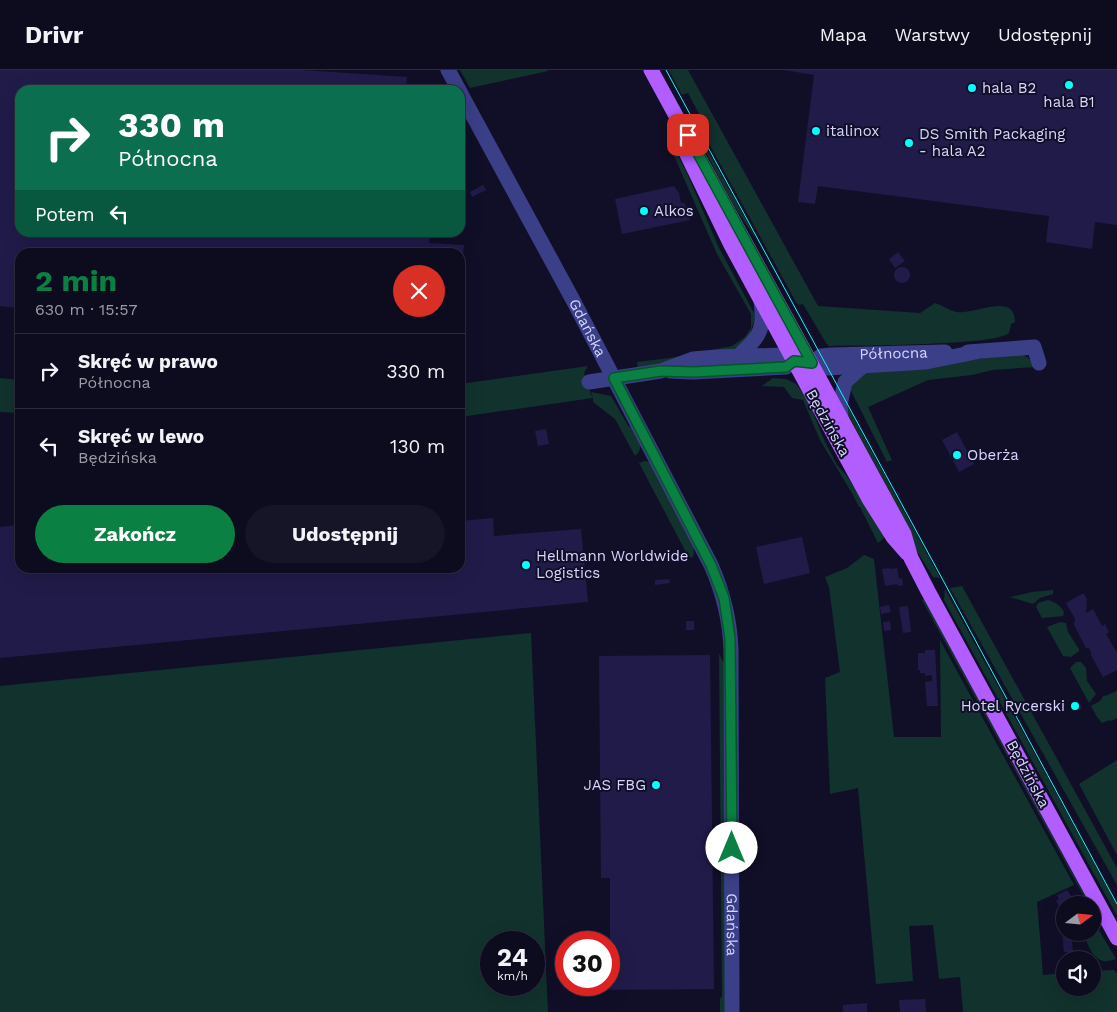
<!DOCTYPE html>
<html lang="pl">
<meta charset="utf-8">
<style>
body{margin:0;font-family:"Work Sans",sans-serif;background:#161427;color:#f1f3f6;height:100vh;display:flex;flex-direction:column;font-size:19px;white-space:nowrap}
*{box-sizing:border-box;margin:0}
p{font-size:16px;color:#9a9ba4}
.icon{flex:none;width:28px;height:28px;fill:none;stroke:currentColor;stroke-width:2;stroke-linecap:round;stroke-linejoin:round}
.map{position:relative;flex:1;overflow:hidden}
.side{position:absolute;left:15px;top:178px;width:450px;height:325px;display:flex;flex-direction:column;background:#0d0b1e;border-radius:15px;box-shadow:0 5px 20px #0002,0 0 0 1px #2d2b3c}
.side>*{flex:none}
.top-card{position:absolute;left:15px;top:15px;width:450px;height:152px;border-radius:15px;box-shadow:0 5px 20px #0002,0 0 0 1px #2d2b3c;background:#0b6e4f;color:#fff;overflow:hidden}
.needle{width:32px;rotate:74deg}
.controls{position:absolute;left:1056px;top:826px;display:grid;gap:10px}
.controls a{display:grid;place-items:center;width:45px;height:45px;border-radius:50%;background:#0d0b1e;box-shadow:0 5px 20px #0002,0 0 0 1px #2d2b3c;font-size:25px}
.speed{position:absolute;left:480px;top:861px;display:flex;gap:10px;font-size:25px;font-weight:700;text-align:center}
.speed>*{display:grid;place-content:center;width:65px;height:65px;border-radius:50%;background:#0d0b1e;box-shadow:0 5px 20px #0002,0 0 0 1px #2d2b3c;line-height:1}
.speed small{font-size:12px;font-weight:400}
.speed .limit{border:8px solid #d22;background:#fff;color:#111}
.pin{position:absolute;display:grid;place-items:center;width:42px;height:42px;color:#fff;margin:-21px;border-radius:10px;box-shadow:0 2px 8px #0006}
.me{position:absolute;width:55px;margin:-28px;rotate:0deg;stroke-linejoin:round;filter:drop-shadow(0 0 4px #0008)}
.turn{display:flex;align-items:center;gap:18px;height:105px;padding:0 20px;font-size:22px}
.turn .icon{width:65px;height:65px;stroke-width:2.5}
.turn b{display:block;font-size:35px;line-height:42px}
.then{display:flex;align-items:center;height:48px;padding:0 20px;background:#0003;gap:10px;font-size:19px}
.round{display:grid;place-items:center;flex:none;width:52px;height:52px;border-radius:26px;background:#161427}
.headline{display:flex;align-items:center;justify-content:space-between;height:85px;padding:0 20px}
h1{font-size:30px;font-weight:700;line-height:38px;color:#0b8043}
.action{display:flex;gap:10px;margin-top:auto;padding:10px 20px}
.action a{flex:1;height:58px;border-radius:30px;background:#0b8043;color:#fff;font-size:20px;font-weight:700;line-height:58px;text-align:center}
.action a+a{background:#161427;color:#f1f3f6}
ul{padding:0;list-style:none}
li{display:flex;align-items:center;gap:15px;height:75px;padding:0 20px;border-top:1px solid #2d2b3c}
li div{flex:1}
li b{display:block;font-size:19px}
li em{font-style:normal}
header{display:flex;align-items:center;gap:30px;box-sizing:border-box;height:70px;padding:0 25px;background:#0d0b1e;border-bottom:1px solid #2d2b3c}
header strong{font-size:24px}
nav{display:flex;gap:28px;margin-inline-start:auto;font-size:18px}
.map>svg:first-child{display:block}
.green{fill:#12322d;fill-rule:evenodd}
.building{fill:#201b49}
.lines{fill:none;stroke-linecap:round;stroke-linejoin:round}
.minor{stroke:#3a3f87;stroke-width:15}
.major{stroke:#b15dff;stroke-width:15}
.tram{stroke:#02fffd;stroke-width:1}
.route-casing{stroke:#07532c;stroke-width:12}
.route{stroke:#0b8043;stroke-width:9}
.poi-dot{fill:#02fffd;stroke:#110f28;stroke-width:2}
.labels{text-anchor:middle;stroke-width:4;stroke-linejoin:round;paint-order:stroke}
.poi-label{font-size:15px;fill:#d7d6ff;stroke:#110f28;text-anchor:start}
.street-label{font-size:15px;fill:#d7d6ff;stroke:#110f28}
</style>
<header>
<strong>Drivr</strong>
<nav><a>Mapa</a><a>Warstwy</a><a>Udostępnij</a></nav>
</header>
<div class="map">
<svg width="1117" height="942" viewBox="0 0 1117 942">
<rect width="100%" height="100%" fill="#110f28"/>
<g class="green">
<path d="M460 0H548V1L470 18Z"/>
<path d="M669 0H688L818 236 920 243 935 233C942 235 950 241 957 242 974 245 1015 221 1015 252L1011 254 1009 263C995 276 857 275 829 276L826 273 803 234 799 235 796 232 701 59 705 55 688 23 682 25Z"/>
<path d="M698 63 755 166V167C732 136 714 99 697 64Z"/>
<path d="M668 72 672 74 686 101 718 176 754 243V251L748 271 730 282 638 299 637 292 670 288 732 276 744 268 751 258V244L717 184Z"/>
<path d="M1020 284C1028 286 1031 290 1035 297L993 300 972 305 928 310 868 337 892 390 887 392 848 315 862 304 876 301Z"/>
<path d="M588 296 584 303 591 325 593 327 591 322 611 326 629 357 632 355C638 366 646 377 635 386L615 349 593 332V328L460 347V314Z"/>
<path d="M0 308 20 310V343L0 342Z"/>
<path d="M773 308 786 309 796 314 803 323 811 338 825 372 837 395 847 406 885 467 878 473 860 437H859L853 425 820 370 803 330 792 328 784 317 762 316Z"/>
<path d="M844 330 940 508 933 507 914 476 884 411 846 341Z"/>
<path d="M645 391 650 392 693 472 694 484 692 488 688 486 639 393Z"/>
<path d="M864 485 874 489 894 667H941L940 570 1074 815 1037 832 1043 905 1065 903V918H1092L1093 901 1114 900 1117 904V942H963L960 907 939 909 933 855 909 856 913 911 876 914 858 718 830 724 825 608 840 602 829 517 825 507 847 498Z"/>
<path d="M962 516 1117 798V815L950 518Z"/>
<path d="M945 519 1117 835V846L944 530Z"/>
<path d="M1053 520V524L1040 528 1033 534 1010 527 1032 522Z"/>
<path d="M924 529 1090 835 1088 834 922 530Z"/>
<path d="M1048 530C1055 532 1060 535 1064 542L1063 546 1042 548 1036 537 1038 533Z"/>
<path d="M1060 552 1066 553 1068 562 1079 579V581L1071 587 1063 586 1047 557Z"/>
<path d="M531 563 548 942H0V616ZM491 872H534V915H491Z"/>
<path d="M719 584 725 595 727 942H720V929L722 926Z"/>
<path d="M1076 592H1081L1086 598 1087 611 1096 624 1089 633 1070 598Z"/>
<path d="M1117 621V648L1111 651 1110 650 1102 653 1097 647 1091 636 1100 631 1104 625 1105 626Z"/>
<path d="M1117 690V785L1079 714Z"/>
<path d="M1093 852H1094L1116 889C1112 890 1106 892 1103 891 1092 888 1087 873 1084 864V863L1092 862Z"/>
</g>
<g class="building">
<path d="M0 0H301L407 7 406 20H20V162H430L429 173 464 175 461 211H460V182H20V238L0 236Z"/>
<path d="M784 0H1117V155L1095 152 1092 179 1046 172 1049 146 818 116 815 134 798 132 814 5Z"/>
<path d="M483 115 486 120 472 127 470 122Z"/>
<path d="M674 116 679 123 681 133H684L689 141 690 150 622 164 615 129Z"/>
<path d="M898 182 905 191 895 198 889 189Z"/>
<circle cx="902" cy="205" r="8"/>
<path d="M546 359 549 374 538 376 535 361Z"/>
<path d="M957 362 974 394 959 402 942 370Z"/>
<path d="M493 448 494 466 581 459 588 532 0 588V457L20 455V498H460V451Z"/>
<path d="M802 467 810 503 764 514 756 477Z"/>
<path d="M889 498V499L897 498 899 509 902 508 903 515 898 516 897 514 885 516 882 499Z"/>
<path d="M669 509 670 513 655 515V510Z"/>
<path d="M1082 524H1084L1087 529 1086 543 1093 539 1102 556 1105 554 1109 562 1106 564 1117 583V600L1103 607 1091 585V582L1089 578H1086L1074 555 1075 549 1066 533Z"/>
<path d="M889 535 891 542 881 544 880 537Z"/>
<path d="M908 536 911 562 903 563 899 537Z"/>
<rect x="686" y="551" width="8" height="9"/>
<path d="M890 551 891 560 884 561 883 552Z"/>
<path d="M925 580H935L938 636H927L925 612 932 611V605L925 606V603H920V600H918V583H925Z"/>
<path d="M710 585 714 919 593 920V915H609V877H610V808H601L599 586Z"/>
<path d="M1067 820 1077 835H1065V841L1062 835 1059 836 1056 831 1059 829 1057 825Z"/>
<path d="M1062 861 1071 862 1073 882H1064Z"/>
<path d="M925 929 926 942H900L899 930Z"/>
<path d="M867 933V942H843V935Z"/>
</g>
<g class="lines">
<g class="minor">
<path d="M448 0 459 20"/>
<path id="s1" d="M460 22 574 232 711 495C723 522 730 550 731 580L732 942"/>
<path d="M968 282 1034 277 1039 293"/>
<path d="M738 286C759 267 765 261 761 231"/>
<path id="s2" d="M812 293 821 286 831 285 945 282"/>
<path d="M670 301 693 302 786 297 794 291"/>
<path d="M589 312 661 301 693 289 717 287 783 285 794 291 812 293 828 298 926 292 976 282"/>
<path d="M841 348 840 335 845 312 863 296"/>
</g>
<g class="major">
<path d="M651 0 904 464 911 488 928 521 1117 868"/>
<path d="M681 72 731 175 869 429 893 467 907 483"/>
</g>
<path class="tram" d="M666 0 944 512 1117 834"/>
</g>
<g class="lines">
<defs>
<path id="route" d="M688 65 812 293 794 291 786 297 694 302 661 301 614 308 711 495 724 528 730 568 732 778"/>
</defs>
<use href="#route" class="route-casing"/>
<use href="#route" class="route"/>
</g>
<g class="poi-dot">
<circle cx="1069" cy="15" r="5"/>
<circle cx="972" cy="18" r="5"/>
<circle cx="816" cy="61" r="5"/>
<circle cx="909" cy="73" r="5"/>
<circle cx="644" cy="141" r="5"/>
<circle cx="957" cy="385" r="5"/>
<circle cx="526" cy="495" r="5"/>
<circle cx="1075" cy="636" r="5"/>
<circle cx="656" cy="715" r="5"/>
</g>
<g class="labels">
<g class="poi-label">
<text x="982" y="23">hala B2</text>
<text x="1069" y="37" text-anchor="middle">hala B1</text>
<text x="826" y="66">italinox</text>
<text x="919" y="69">DS Smith Packaging<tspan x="919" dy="17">- hala A2</tspan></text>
<text x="654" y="146">Alkos</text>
<text x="967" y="390">Oberża</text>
<text x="536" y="491">Hellmann Worldwide<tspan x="536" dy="17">Logistics</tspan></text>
<text x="1065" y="641" text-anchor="end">Hotel Rycerski</text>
<text x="646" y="720" text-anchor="end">JAS FBG</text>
</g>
<g class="street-label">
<text dy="5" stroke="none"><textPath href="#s1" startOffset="268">Gdańska</textPath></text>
<text dy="5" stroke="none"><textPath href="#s2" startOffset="84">Północna</textPath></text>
<text transform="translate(828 353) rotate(61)" y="5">Będzińska</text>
<text transform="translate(1028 704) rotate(62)" y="5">Będzińska</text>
<text dy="5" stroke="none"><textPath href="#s1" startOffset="898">Gdańska</textPath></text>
</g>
</g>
</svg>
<div class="controls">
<a><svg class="needle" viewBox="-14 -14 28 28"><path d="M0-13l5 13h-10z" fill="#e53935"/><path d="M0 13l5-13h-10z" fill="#9a9ba4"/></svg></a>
<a><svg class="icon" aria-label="sound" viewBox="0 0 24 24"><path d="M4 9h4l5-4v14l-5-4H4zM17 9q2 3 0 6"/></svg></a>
</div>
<div class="speed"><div>24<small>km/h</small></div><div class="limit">30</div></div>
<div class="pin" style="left:688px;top:65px;background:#d93025"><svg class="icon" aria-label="arrive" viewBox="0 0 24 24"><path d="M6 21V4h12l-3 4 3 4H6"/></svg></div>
<svg class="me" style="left:732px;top:778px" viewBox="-20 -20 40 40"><circle r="19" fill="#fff"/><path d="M0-13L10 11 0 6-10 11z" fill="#0b8043"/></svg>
<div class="top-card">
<div class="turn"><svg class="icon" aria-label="right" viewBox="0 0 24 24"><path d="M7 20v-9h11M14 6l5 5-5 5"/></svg><div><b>330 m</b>Północna</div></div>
<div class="then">Potem<svg class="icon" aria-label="left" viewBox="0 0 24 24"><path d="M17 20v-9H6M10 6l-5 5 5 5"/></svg></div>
</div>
<section class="side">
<div class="headline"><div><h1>2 min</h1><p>630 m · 15:57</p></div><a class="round" style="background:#d93025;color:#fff"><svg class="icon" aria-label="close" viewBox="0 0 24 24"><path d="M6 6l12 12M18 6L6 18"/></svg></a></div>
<ul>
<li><svg class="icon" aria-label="right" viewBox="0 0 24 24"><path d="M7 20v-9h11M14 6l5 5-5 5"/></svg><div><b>Skręć w prawo</b><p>Północna</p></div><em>330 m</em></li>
<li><svg class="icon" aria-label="left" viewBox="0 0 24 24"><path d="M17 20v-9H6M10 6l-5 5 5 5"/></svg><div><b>Skręć w lewo</b><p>Będzińska</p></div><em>130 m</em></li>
</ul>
<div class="action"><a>Zakończ</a><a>Udostępnij</a></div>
</section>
</div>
